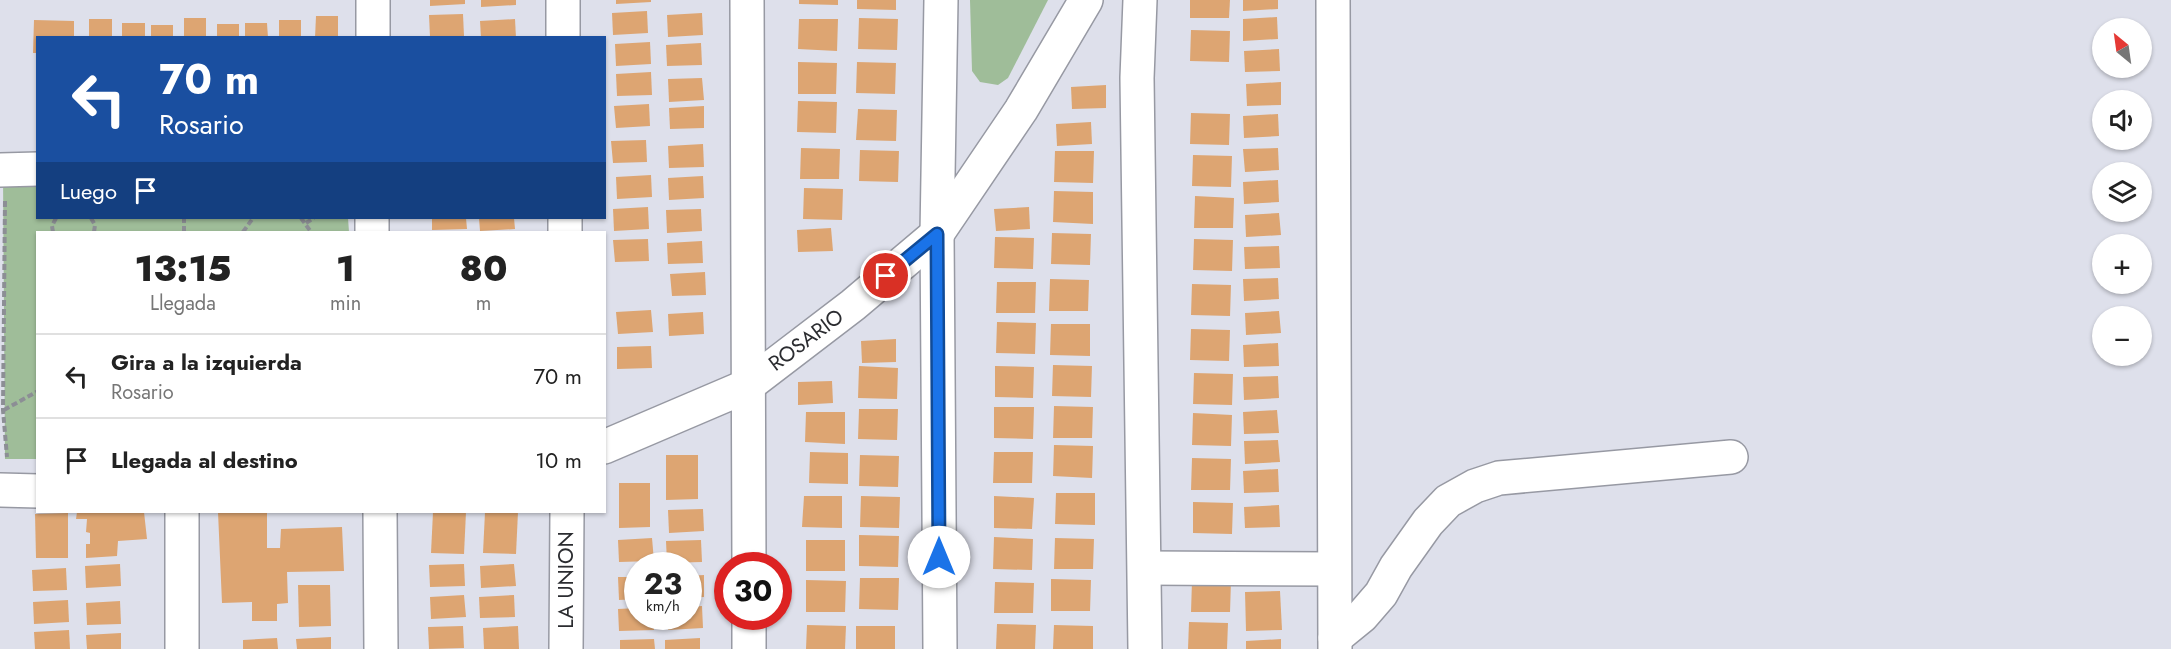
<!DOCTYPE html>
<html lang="es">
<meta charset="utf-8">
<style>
body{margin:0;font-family:Jost,sans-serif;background:#f6f6f6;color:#222;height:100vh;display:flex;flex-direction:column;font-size:22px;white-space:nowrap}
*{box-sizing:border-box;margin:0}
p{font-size:20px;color:#767676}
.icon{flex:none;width:33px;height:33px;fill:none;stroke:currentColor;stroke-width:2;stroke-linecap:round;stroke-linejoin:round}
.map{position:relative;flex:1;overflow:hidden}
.drawer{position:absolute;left:36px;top:231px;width:570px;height:282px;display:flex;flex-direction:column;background:#fff;border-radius:0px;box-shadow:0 2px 4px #0004}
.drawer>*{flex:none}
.guide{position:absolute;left:36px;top:36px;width:570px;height:183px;border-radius:0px;box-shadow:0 2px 4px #0004;background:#1a4fa0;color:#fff;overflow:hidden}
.needle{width:39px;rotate:331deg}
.tools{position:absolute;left:2092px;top:18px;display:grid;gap:12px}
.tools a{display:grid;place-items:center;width:60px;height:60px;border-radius:50%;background:#fff;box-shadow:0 2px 4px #0004;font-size:30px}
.speed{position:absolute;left:624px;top:552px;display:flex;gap:12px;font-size:30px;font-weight:700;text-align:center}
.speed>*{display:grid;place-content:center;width:78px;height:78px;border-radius:50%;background:#fff;box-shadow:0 2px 4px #0004;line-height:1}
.speed small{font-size:15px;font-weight:400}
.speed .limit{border:9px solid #d22;background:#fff;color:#111}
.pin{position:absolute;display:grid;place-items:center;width:51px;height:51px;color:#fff;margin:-26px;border:3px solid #fff;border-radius:50%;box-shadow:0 2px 6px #0007}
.me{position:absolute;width:66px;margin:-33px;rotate:0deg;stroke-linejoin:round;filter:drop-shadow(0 0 4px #0008)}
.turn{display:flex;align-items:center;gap:21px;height:126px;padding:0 24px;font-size:27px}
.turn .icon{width:78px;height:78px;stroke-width:2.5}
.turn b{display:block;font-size:42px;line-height:51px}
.then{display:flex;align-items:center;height:57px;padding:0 24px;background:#0003;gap:12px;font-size:22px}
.eta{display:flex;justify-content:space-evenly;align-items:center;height:102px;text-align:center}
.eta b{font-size:36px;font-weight:800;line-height:42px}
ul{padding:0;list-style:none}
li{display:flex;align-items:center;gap:18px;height:84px;padding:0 24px;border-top:2px solid #e0e0e0}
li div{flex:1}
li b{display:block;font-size:22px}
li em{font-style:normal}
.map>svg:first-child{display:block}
.green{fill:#9fbd99}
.building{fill:#dda572}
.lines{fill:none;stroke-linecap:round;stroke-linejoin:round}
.minor-casing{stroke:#9799a3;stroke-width:36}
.path{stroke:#8c8e95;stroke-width:4;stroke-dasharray:6 3;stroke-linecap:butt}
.minor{stroke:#fff;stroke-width:33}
.route-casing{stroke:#114b97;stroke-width:15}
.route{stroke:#1a73e8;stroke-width:10}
.labels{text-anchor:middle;stroke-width:4.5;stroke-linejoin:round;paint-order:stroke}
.street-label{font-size:21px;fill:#2b2c30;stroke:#fff}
</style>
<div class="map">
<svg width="2171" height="649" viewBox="0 0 2171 649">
<rect width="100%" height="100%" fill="#dee0eb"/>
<g class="green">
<path d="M970 0H1048L1008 78 998 85 980 82 972 71Z"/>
<path d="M3 174H37L38 218H348L349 232H38L37 459H5Z"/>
</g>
<g class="building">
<path d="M430 0H465V4L430 6Z"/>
<path d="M481 0H516V5L481 7Z"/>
<path d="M616 0H651V2L616 4Z"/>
<path d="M799 0H838V5L799 4Z"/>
<path d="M857 0H896V10L857 9Z"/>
<path d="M1190 0H1230L1229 18H1190Z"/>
<path d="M1243 0H1278V9L1243 11Z"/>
<path d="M647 11 648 33 613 35 612 13Z"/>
<path d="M702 13 703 35 668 37 667 15Z"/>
<path d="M463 14 464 36 430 37 429 15Z"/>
<path d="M316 16H338V38H315Z"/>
<path d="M1277 17 1278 39 1243 41V19Z"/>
<rect x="184" y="18" width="22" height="20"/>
<path d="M859 18 898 19 897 50 858 49Z"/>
<rect x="89" y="19" width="23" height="19"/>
<path d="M515 19 516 38H481L480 21Z"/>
<path d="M799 19H838L837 51 798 49Z"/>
<path d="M34 20 74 21V38H38V53H33Z"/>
<rect x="279" y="20" width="22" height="18"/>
<rect x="122" y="23" width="23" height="15"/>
<path d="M245 23H267L268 38H245Z"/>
<rect x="217" y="24" width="22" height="14"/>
<rect x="151" y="25" width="22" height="13"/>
<path d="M1191 30 1230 31 1229 62 1190 61Z"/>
<path d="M650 42 651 64 616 66 615 44Z"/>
<path d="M701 43 702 65 667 66 666 45Z"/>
<path d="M1279 49 1280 71 1245 72 1244 51Z"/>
<path d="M798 62 837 63 836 94H798Z"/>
<path d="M857 62 896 63 895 94 856 93Z"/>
<path d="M651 72 652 95 617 96 616 74Z"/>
<path d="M702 78 704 100 669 102 668 79Z"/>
<path d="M1281 82V105L1247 106 1246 84Z"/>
<path d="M1106 85V108L1072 109 1071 87Z"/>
<path d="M798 101 837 102 836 133 797 132Z"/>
<path d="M649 104 650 126 616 128 614 106Z"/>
<path d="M704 106V128L670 129 669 108Z"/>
<path d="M858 109 897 110 896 141 856 140Z"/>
<path d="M1191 113 1230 114 1229 145 1190 144Z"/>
<path d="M1278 114 1279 136 1244 138 1243 116Z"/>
<path d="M1091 122 1092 144 1057 146 1056 124Z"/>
<path d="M646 140 647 162 613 163 611 141Z"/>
<path d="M703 144 704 167 669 168 668 146Z"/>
<path d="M801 148 840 149 839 179H800Z"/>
<path d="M1278 148 1279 170 1245 172 1243 149Z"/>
<path d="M860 150 899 151 898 182 859 181Z"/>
<path d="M1055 151H1094L1093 183 1054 182Z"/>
<path d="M1193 155 1232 156 1231 187 1192 186Z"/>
<path d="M651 175 652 197 617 199 616 177Z"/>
<path d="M703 176 704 198 669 200 668 178Z"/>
<path d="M1278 180 1279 202 1244 204 1243 182Z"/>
<path d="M804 188 843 189 842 220 803 219Z"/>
<path d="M1054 191 1093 192V224L1053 222Z"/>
<path d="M1195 196 1234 198 1233 228H1194Z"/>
<path d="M648 207 649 229 614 231 613 209Z"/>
<path d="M1029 207 1030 229 996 231 994 209Z"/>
<path d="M701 209 702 231 667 233 666 210Z"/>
<path d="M1279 213 1281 235 1246 237 1245 215Z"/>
<path d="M432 218H466L467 229 432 230Z"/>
<path d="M479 218H514L515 229 480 231Z"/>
<path d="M831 228 833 251 798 252 797 230Z"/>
<path d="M1052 233 1091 234 1090 265 1051 264Z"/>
<path d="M995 237 1034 238 1033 269 994 268Z"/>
<path d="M648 239 649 261 615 262 613 240Z"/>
<path d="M1194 239 1233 240 1232 271 1193 270Z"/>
<path d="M702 241 703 263 668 264 667 243Z"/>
<path d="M1279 246 1280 268 1245 269 1244 247Z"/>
<path d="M705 272 706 295 672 296 670 274Z"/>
<path d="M1278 278 1279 299 1244 301 1243 279Z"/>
<path d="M1050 279 1089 280 1088 311H1049Z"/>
<path d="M997 282H1036L1035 313H996Z"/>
<path d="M1192 284 1231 285 1230 316 1191 315Z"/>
<path d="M651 310 653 332 618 334 616 312Z"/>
<path d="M1279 311 1281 333 1246 335 1245 313Z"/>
<path d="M703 312 704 334 669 336 668 314Z"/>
<path d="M997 322 1036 323 1035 354 996 353Z"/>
<path d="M1051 324H1090V356L1050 355Z"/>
<path d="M1191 329 1230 330 1229 361 1190 360Z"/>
<path d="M896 339V362L862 363 861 341Z"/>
<path d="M1278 343 1279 366 1244 367 1243 345Z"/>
<path d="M651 346 652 368 617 369V347Z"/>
<path d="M1053 365 1092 366 1091 397 1052 396Z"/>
<path d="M859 366 898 368 897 399 858 398Z"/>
<path d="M995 366 1034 367 1033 398 995 397Z"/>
<path d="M1194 373 1233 374 1232 405 1193 404Z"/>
<path d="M1278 376 1279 398 1244 400 1243 377Z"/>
<path d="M832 381 833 403 798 405V382Z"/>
<path d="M1054 406 1093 407 1092 438H1053Z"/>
<path d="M994 407H1034L1033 439 994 438Z"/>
<path d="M859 409H898L897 440 858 439Z"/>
<path d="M1277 410 1279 433 1244 434 1243 412Z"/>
<path d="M806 412H845V444L805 442Z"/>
<path d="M1193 413 1232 415 1231 446 1192 445Z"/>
<path d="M1278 440 1280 462 1245 464 1244 441Z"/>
<path d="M1054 445 1093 446 1092 478 1053 476Z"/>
<path d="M810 452 848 453V484L809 483Z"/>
<path d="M994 452H1033L1032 483H993Z"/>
<path d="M666 455H698V499L666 500Z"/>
<path d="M860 455 899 456 898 487 859 486Z"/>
<path d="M1192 458 1231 459 1230 490H1191Z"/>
<path d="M1278 469 1279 492 1244 493 1243 471Z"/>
<path d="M619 483H650V527L619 528Z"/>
<path d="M1056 493H1095V525L1055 524Z"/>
<path d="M804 496H842V528L802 527Z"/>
<path d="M861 496 900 497 899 528 860 527Z"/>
<path d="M994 496 1034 498 1032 529 994 528Z"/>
<path d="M1193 502 1233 503 1232 534 1193 533Z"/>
<path d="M1279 505 1280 527 1245 528 1244 507Z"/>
<path d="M703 509 704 531 669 533 668 510Z"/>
<path d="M77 512H144L147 539 118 541 117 556 86 558V544H90V533L86 532 87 519H76Z"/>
<path d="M218 512H267V548H280L281 529 342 527 344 571 287 572 288 603 277 604V621H252V602L222 603Z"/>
<path d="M433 512H466L464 554 431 553Z"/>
<path d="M485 512H518L516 554 483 553Z"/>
<path d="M68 513V558H36L35 514Z"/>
<path d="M859 535 899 536 898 567 859 566Z"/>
<path d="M994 537 1033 539 1032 570 993 569Z"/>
<path d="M652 538 654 561 619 562 618 540Z"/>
<path d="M1055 538 1094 539 1093 569H1054Z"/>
<path d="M701 540 702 562 667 563 666 541Z"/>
<rect x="806" y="540" width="39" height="31"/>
<path d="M120 564 121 586 86 588 85 566Z"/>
<path d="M464 564 465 586 430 587 429 565Z"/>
<path d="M514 564 516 586 481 588 480 566Z"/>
<path d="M66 568 67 590 33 591 32 570Z"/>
<path d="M704 575V597L688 598V576Z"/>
<path d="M618 577H638V599L619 600Z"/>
<path d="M860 578H899L898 610 859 609Z"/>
<path d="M1051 579 1091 580 1090 611H1051Z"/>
<path d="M806 580 846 581 845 612H806Z"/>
<path d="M1192 580 1231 581 1230 612H1191Z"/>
<path d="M995 582 1034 583 1033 613H994Z"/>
<path d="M298 585H330L331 626 299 627Z"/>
<path d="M1280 591 1282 630 1246 631 1245 592Z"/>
<path d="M464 595 466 617 431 619 430 597Z"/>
<path d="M514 595 515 617 480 618 479 597Z"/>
<path d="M68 600 69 622 34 624 33 602Z"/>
<path d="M120 601 121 624 87 625 86 603Z"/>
<path d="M702 606 703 628 668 630V616H688V607Z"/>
<path d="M638 608V616H653L654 630 619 631 618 609Z"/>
<path d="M1189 622 1228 623 1227 649H1188Z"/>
<path d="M997 624 1036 625 1035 649H996Z"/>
<path d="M807 625 846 626 845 649H806Z"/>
<path d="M1054 625 1093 626V649H1053Z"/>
<path d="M463 626 464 648 429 649 428 627Z"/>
<path d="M518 626 519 649H484L483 628Z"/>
<rect x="856" y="626" width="39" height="23"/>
<path d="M69 630 70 649H35L34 632Z"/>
<path d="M121 633V649H87L86 635Z"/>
<path d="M331 637V649H297L296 639Z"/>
<path d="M277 638 278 649H243V640Z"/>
<path d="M700 638V649H665V640Z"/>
<path d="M654 639 655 649H620V640Z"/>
<path d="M1281 639V649H1246V641Z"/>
</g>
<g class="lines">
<defs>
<g id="minor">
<path d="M563 0V38"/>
<path d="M747 0 749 566"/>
<path d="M1140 0 1137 78 1145 649"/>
<path d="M1333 0 1335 649"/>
<path d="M373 38V0"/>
<path d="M0 170 38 169"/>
<path d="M372 218V232"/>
<path d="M565 218V232"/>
<path d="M604 447 747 386 853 305 937 234 1021 110 1086 0"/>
<path d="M0 490 38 491"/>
<path d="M380 512 381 649"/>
<path d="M1145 568 1334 569"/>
<path d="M749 616V649"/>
<path d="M1335 638 1362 616 1381 594 1396 567 1428 522 1448 501 1475 486 1499 478 1731 457"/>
<path d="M182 649V512"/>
<path d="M566 649 567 512"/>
<path d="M940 649 937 234 941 0"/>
</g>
</defs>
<use href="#minor" class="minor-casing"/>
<g class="path">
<path d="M5 201 3 410 7 457"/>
<path d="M91 218 95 225 94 232"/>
<path d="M301 218 311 232"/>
<path d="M306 223 314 218"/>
<path d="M53 232 52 226 56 218"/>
<path d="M184 232V218"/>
<path d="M243 232 253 218"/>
<path d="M4 410 38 391"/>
</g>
<use href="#minor" class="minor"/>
</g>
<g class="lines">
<defs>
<path id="route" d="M886 276 937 234 939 557"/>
</defs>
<use href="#route" class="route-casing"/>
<use href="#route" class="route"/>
</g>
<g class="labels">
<g class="street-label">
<text transform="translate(806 340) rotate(-37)" y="7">ROSARIO</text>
<text transform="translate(566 580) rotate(-90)" y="7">LA UNION</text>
</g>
</g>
</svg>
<div class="tools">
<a><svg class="needle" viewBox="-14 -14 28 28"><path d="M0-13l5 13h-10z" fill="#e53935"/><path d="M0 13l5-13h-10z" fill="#767676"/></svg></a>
<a><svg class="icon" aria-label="sound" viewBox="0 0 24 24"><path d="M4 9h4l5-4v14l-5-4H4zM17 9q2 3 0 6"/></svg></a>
<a><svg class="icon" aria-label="layers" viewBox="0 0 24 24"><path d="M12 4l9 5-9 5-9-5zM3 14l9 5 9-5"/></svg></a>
<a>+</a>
<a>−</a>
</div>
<div class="speed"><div>23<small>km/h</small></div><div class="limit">30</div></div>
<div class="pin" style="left:886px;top:276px;background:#d93025"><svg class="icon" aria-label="arrive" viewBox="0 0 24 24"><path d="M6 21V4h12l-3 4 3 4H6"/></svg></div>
<svg class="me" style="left:939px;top:557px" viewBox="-20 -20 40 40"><circle r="19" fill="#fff"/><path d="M0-13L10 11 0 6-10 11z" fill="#1a73e8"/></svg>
<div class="guide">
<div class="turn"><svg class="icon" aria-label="left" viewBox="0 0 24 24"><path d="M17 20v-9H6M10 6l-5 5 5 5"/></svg><div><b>70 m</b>Rosario</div></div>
<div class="then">Luego<svg class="icon" aria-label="arrive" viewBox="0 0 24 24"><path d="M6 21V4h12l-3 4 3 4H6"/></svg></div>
</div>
<section class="drawer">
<div class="eta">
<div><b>13:15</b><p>Llegada</p></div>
<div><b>1</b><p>min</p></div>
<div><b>80</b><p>m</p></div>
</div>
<ul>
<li><svg class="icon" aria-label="left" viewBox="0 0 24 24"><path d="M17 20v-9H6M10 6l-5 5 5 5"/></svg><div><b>Gira a la izquierda</b><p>Rosario</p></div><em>70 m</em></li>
<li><svg class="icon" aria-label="arrive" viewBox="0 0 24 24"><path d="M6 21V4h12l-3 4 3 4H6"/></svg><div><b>Llegada al destino</b></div><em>10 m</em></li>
</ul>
</section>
</div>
